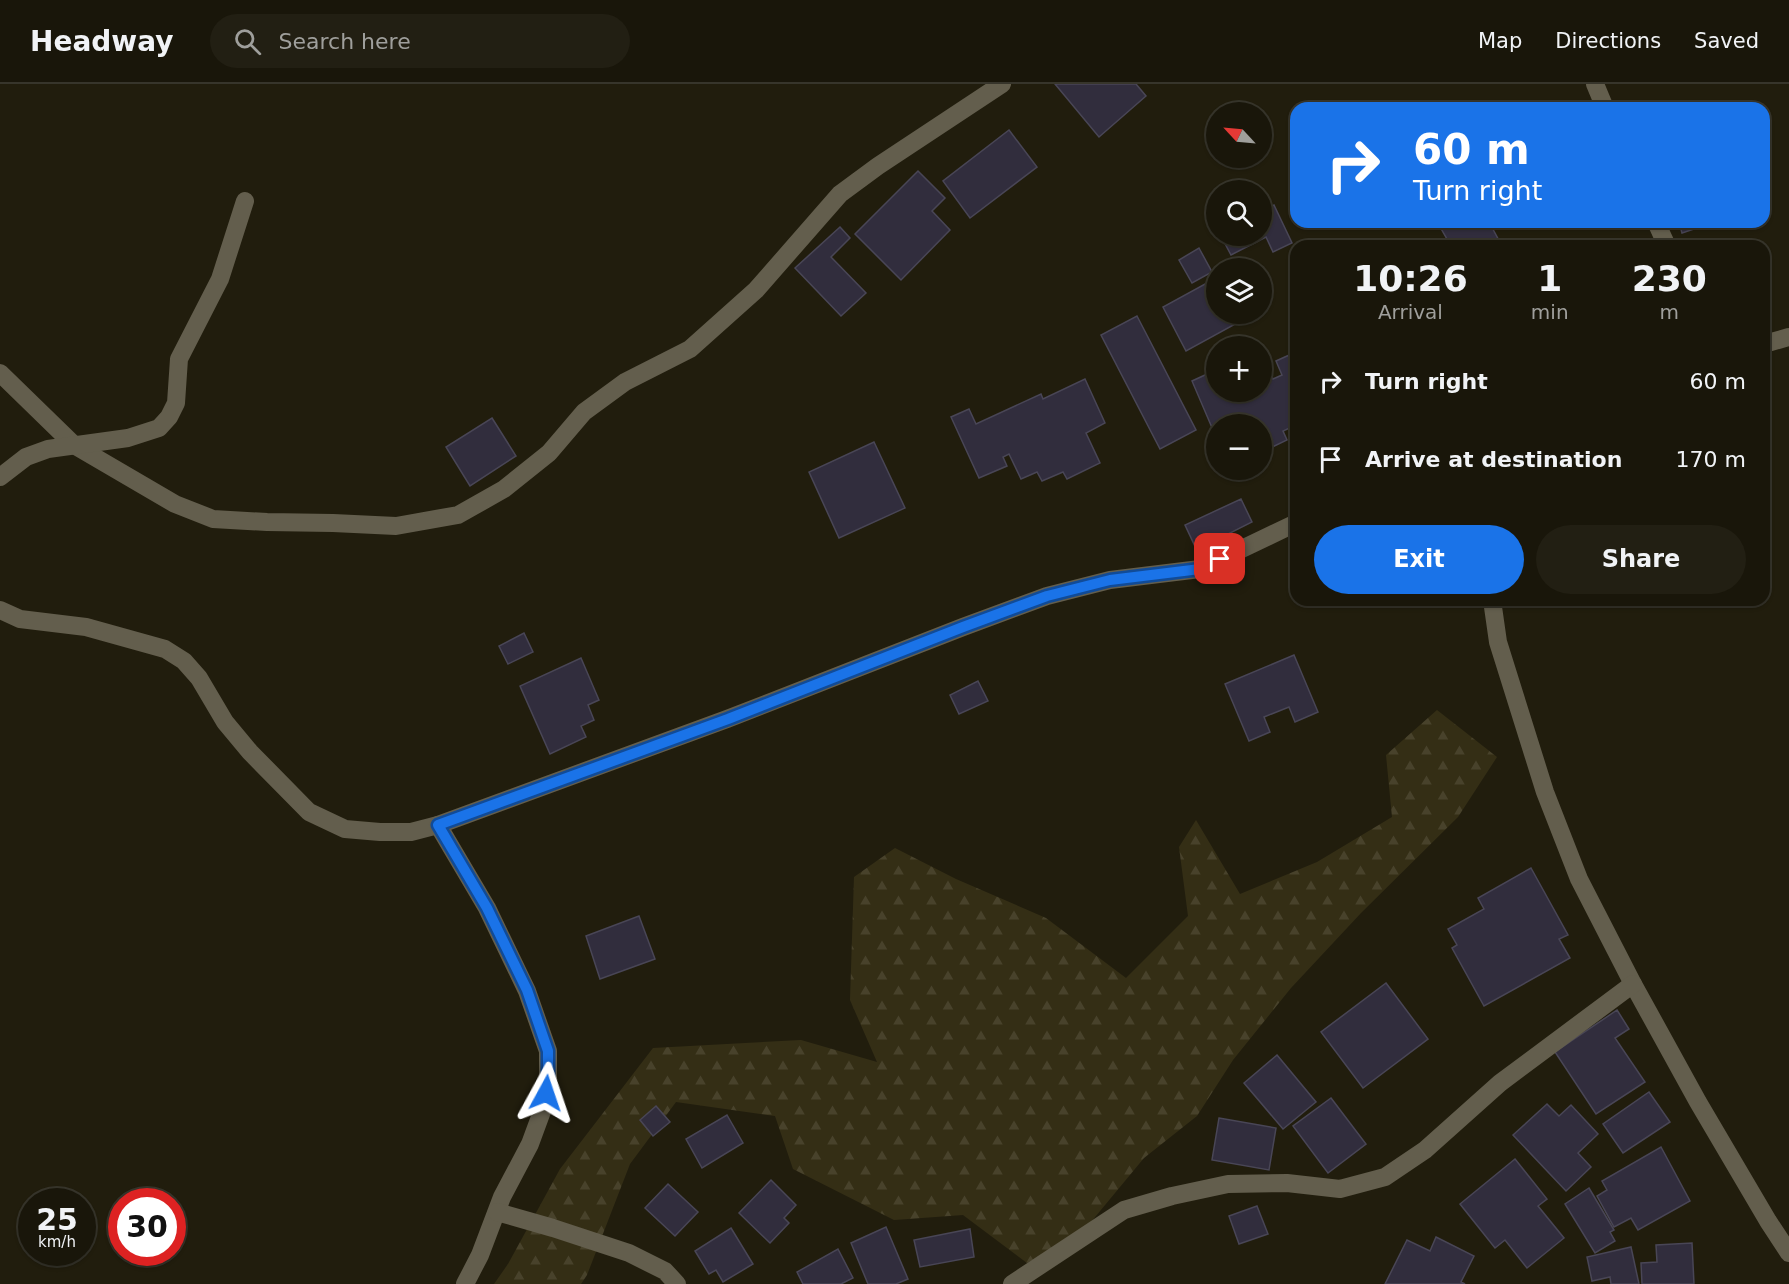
<!DOCTYPE html>
<meta charset="utf-8">
<style>
body{margin:0;font-family:"DejaVu Sans",sans-serif;background:#221f13;color:#f1f3f6;height:100vh;display:flex;flex-direction:column;font-size:22px;white-space:nowrap}
*{box-sizing:border-box;margin:0}
p{font-size:20px;color:#9f9f9c}
.icon{flex:none;width:33px;height:33px;fill:none;stroke:currentColor;stroke-width:2;stroke-linecap:round;stroke-linejoin:round}
.map{position:relative;flex:1;overflow:hidden}
.panel{position:absolute;left:1290px;top:156px;width:480px;height:366px;display:flex;flex-direction:column;background:#19160a;border-radius:18px;box-shadow:0 2px 4px #0004,0 0 0 2px #37352b}
.panel>*{flex:none}
.banner{position:absolute;left:1290px;top:18px;width:480px;height:126px;border-radius:18px;box-shadow:0 2px 4px #0004,0 0 0 2px #37352b;background:#1a73e8;color:#fff;overflow:hidden}
.needle{width:39px;rotate:296deg}
.controls{position:absolute;left:1206px;top:18px;display:grid;gap:12px}
.controls a{display:grid;place-items:center;width:66px;height:66px;border-radius:50%;background:#19160a;box-shadow:0 2px 4px #0004,0 0 0 2px #37352b;font-size:30px}
.speed{position:absolute;left:18px;top:1104px;display:flex;gap:12px;font-size:30px;font-weight:700;text-align:center}
.speed>*{display:grid;place-content:center;width:78px;height:78px;border-radius:50%;background:#19160a;box-shadow:0 2px 4px #0004,0 0 0 2px #37352b;line-height:1}
.speed small{font-size:15px;font-weight:400}
.speed .limit{border:9px solid #d22;background:#fff;color:#111}
.pin{position:absolute;display:grid;place-items:center;width:51px;height:51px;color:#fff;margin:-26px;border-radius:12px;box-shadow:0 3px 9px #0006}
.me{position:absolute;width:66px;margin:-33px;rotate:5deg;stroke-linejoin:round;filter:drop-shadow(0 0 4px #0008)}
.turn{display:flex;align-items:center;gap:21px;height:126px;padding:0 24px;font-size:27px}
.turn .icon{width:78px;height:78px;stroke-width:2.5}
.turn b{display:block;font-size:42px;line-height:51px}
.eta{display:flex;justify-content:space-evenly;align-items:center;height:102px;text-align:center}
.eta b{font-size:36px;font-weight:700;line-height:42px}
.button{display:flex;gap:12px;margin-top:auto;padding:12px 24px}
.button a{flex:1;height:69px;border-radius:36px;background:#1a73e8;color:#fff;font-size:24px;font-weight:700;line-height:69px;text-align:center}
.button a+a{background:#221f13;color:#f1f3f6}
ul{padding:0;list-style:none}
li{display:flex;align-items:center;gap:18px;height:78px;padding:0 24px}
li div{flex:1}
li b{display:block;font-size:22px}
li em{font-style:normal}
header{display:flex;align-items:center;gap:36px;box-sizing:border-box;height:84px;padding:0 30px;background:#19160a;border-bottom:2px solid #37352b}
header strong{font-size:28px}
nav{display:flex;gap:33px;margin-inline-start:auto;font-size:21px}
.search{width:420px;height:54px;background:#221f13;display:flex;align-items:center;gap:15px;box-sizing:border-box;padding:0 21px;border-radius:33px;color:#9f9f9c;font-size:22px}
.map>svg:first-child{display:block}
.forest{fill:url(#forest-firs)}
.building{fill:#312d3d;stroke:#494656;stroke-width:1.5}
.lines{fill:none;stroke-linecap:round;stroke-linejoin:round}
.street{stroke:#635e4d;stroke-width:18}
.route-casing{stroke:#114b97;stroke-width:15}
.route{stroke:#1a73e8;stroke-width:10}
</style>
<header>
<strong>Headway</strong>
<div class="search"><svg class="icon" aria-label="search" viewBox="0 0 24 24"><circle cx="10" cy="10" r="6"/><path d="M15 15l6 6"/></svg>Search here</div>
<nav><a>Map</a><a>Directions</a><a>Saved</a></nav>
</header>
<div class="map">
<svg width="1789" height="1200" viewBox="0 0 1789 1200">
<defs>
<pattern id="forest-firs" width="22" height="20" patternUnits="userSpaceOnUse" patternTransform="scale(1.5)"><rect width="22" height="20" fill="#342e15"/><path d="M5 1l3.5 6h-7zM16 11l3.5 6h-7z" fill="#48422b"/></pattern>
</defs>
<rect width="100%" height="100%" fill="#211d0d"/>
<path class="forest" d="M1437 626 1497 673 1458 733 1361 829 1291 904 1233 976 1197 1032 1144 1074 1081 1150 1027 1179 963 1131 894 1136 793 1085 775 1032 676 1018 630 1080 587 1191 581 1200H494L508 1180 560 1085 653 964 801 956 877 978 850 916 854 793 895 764 956 795 1046 834 1126 894 1188 832 1179 763 1196 736 1240 810 1317 778 1392 733 1386 671Z"/>
<g class="building">
<path d="M1055 0H1136L1146 12 1099 53Z"/>
<path d="M1009 46 1037 83 970 134 943 97Z"/>
<path d="M918 87 945 114 932 127 950 146 901 196 855 150Z"/>
<path d="M1274 121 1292 159 1273 168 1266 153 1231 171 1221 152H1262V127Z"/>
<path d="M1445 138H1489L1502 162H1451L1439 141Z"/>
<path d="M1679 138H1696L1697 144 1682 149Z"/>
<path d="M840 143 850 154 831 173 866 209 841 232 795 184Z"/>
<path d="M1199 164 1212 188 1192 199 1179 176Z"/>
<path d="M1216 194V230H1235L1239 238 1186 267 1163 223Z"/>
<path d="M1137 232 1196 346 1160 365 1101 251Z"/>
<path d="M1296 268V341L1283 347 1287 356 1262 368V340H1248L1247 339 1243 340H1216V353L1192 297 1216 286V308H1262V270L1273 295 1282 291 1276 277Z"/>
<path d="M1085 295 1105 339 1086 349 1100 379 1067 395 1063 388 1042 397 1037 388 1021 395 1009 370 1003 373 1007 382 979 394 951 333 969 325 976 340 1041 310 1043 315Z"/>
<path d="M492 334 516 372 470 402 446 363Z"/>
<path d="M874 358 905 424 839 454 809 388Z"/>
<path d="M1241 415 1252 438 1224 452 1228 460 1200 473 1185 441Z"/>
<path d="M524 549 533 568 508 580 499 562Z"/>
<path d="M1294 571 1318 628 1295 638 1289 623 1264 633 1270 648 1249 657 1225 600Z"/>
<path d="M581 574 599 616 588 621 594 636 581 642 586 653 550 670 520 602Z"/>
<path d="M978 597 988 617 959 630 950 611Z"/>
<path d="M1531 784 1568 851 1559 855 1570 874 1484 922 1452 864 1457 861 1448 845 1484 825 1478 814Z"/>
<path d="M639 832 655 875 600 895 586 852Z"/>
<path d="M1386 899 1428 955 1363 1004 1321 948Z"/>
<path d="M1617 926 1629 945 1615 954 1645 998 1596 1030 1555 968Z"/>
<path d="M1277 971 1316 1018 1283 1045 1244 999Z"/>
<path d="M1649 1008 1670 1038 1623 1069 1603 1040Z"/>
<path d="M1331 1014 1366 1060 1328 1089 1293 1042Z"/>
<path d="M1547 1020 1559 1032 1571 1021 1598 1050 1578 1069 1591 1083 1566 1107 1513 1051Z"/>
<path d="M656 1022 670 1038 653 1052 640 1036Z"/>
<path d="M727 1031 743 1059 702 1084 686 1055Z"/>
<path d="M1219 1034 1276 1044 1269 1086 1212 1076Z"/>
<path d="M1661 1063 1690 1117 1638 1146 1631 1134 1614 1143 1597 1112 1607 1106 1602 1097Z"/>
<path d="M1515 1075 1547 1115 1538 1122 1564 1154 1527 1184 1505 1156 1495 1164 1460 1120Z"/>
<path d="M771 1096 796 1121 784 1134 789 1139 770 1159 739 1129Z"/>
<path d="M668 1100 698 1128 675 1152 645 1124Z"/>
<path d="M1589 1104 1614 1146 1610 1148 1615 1157 1595 1169 1565 1120Z"/>
<path d="M1257 1122 1268 1150 1239 1160 1229 1132Z"/>
<path d="M886 1143 908 1195 896 1200H868L851 1159Z"/>
<path d="M731 1144 753 1180 723 1198 716 1186 709 1190 695 1167Z"/>
<path d="M970 1145 974 1173 920 1183 914 1156Z"/>
<path d="M1436 1153 1474 1172 1461 1198 1465 1200H1385L1407 1156 1430 1167Z"/>
<path d="M1692 1159 1694 1200H1642L1641 1179 1657 1178 1656 1161Z"/>
<path d="M1631 1163 1639 1200H1611L1610 1193 1592 1197 1587 1173Z"/>
<path d="M838 1165 853 1194 841 1200H803L797 1188Z"/>
</g>
<g class="lines">
<g class="street">
<path d="M1595 0 1605 24"/>
<path d="M1656 138 1667 162"/>
<path d="M1764 260 1789 253"/>
<path d="M0 289 74 361 175 420 213 435 267 438 333 439 396 442 458 431 504 405 549 369 584 328 625 298 690 265 756 206 840 110 878 82 1002 0"/>
<path d="M0 393 26 373 48 365 128 354 159 344 169 333 176 319 179 275 220 195 245 117"/>
<path d="M1492 516 1498 558 1545 708 1579 795 1633 900 1698 1018 1768 1137 1789 1169"/>
<path d="M0 526 20 535 86 543 165 565 184 577 199 594 225 638 250 668 309 728 345 745 380 748H411L438 741 727 635 963 543 1047 512 1110 496 1200 485 1296 439"/>
<path d="M438 741 487 824 527 907 548 967V995L544 1022 530 1060 502 1113 480 1171 465 1200"/>
<path d="M497 1128 553 1144 629 1169 665 1187 677 1200"/>
<path d="M1012 1200 1124 1126 1172 1112 1228 1100 1287 1099 1340 1105 1385 1093 1425 1066 1500 999 1633 900"/>
</g>
</g>
<g class="lines">
<defs>
<path id="route" d="M546 1009 548 995V967L527 906 487 824 438 741 728 635 963 543 1047 512 1110 496 1200 485 1220 475"/>
</defs>
<use href="#route" class="route-casing"/>
<use href="#route" class="route"/>
</g>
</svg>
<div class="controls">
<a><svg class="needle" viewBox="-14 -14 28 28"><path d="M0-13l5 13h-10z" fill="#e53935"/><path d="M0 13l5-13h-10z" fill="#9f9f9c"/></svg></a>
<a><svg class="icon" aria-label="search" viewBox="0 0 24 24"><circle cx="10" cy="10" r="6"/><path d="M15 15l6 6"/></svg></a>
<a><svg class="icon" aria-label="layers" viewBox="0 0 24 24"><path d="M12 4l9 5-9 5-9-5zM3 14l9 5 9-5"/></svg></a>
<a>+</a>
<a>−</a>
</div>
<div class="speed"><div>25<small>km/h</small></div><div class="limit">30</div></div>
<div class="pin" style="left:1220px;top:475px;background:#d93025"><svg class="icon" aria-label="arrive" viewBox="0 0 24 24"><path d="M6 21V4h12l-3 4 3 4H6"/></svg></div>
<svg class="me" style="left:546px;top:1009px" viewBox="-20 -20 40 40"><path d="M0-17L14 15 0 8-14 15z" fill="#1a73e8" stroke="#fff" stroke-width="4"/></svg>
<div class="banner">
<div class="turn"><svg class="icon" aria-label="right" viewBox="0 0 24 24"><path d="M7 20v-9h11M14 6l5 5-5 5"/></svg><div><b>60 m</b>Turn right</div></div>
</div>
<section class="panel">
<div class="eta">
<div><b>10:26</b><p>Arrival</p></div>
<div><b>1</b><p>min</p></div>
<div><b>230</b><p>m</p></div>
</div>
<ul>
<li><svg class="icon" aria-label="right" viewBox="0 0 24 24"><path d="M7 20v-9h11M14 6l5 5-5 5"/></svg><div><b>Turn right</b></div><em>60 m</em></li>
<li><svg class="icon" aria-label="arrive" viewBox="0 0 24 24"><path d="M6 21V4h12l-3 4 3 4H6"/></svg><div><b>Arrive at destination</b></div><em>170 m</em></li>
</ul>
<div class="button"><a>Exit</a><a>Share</a></div>
</section>
</div>
